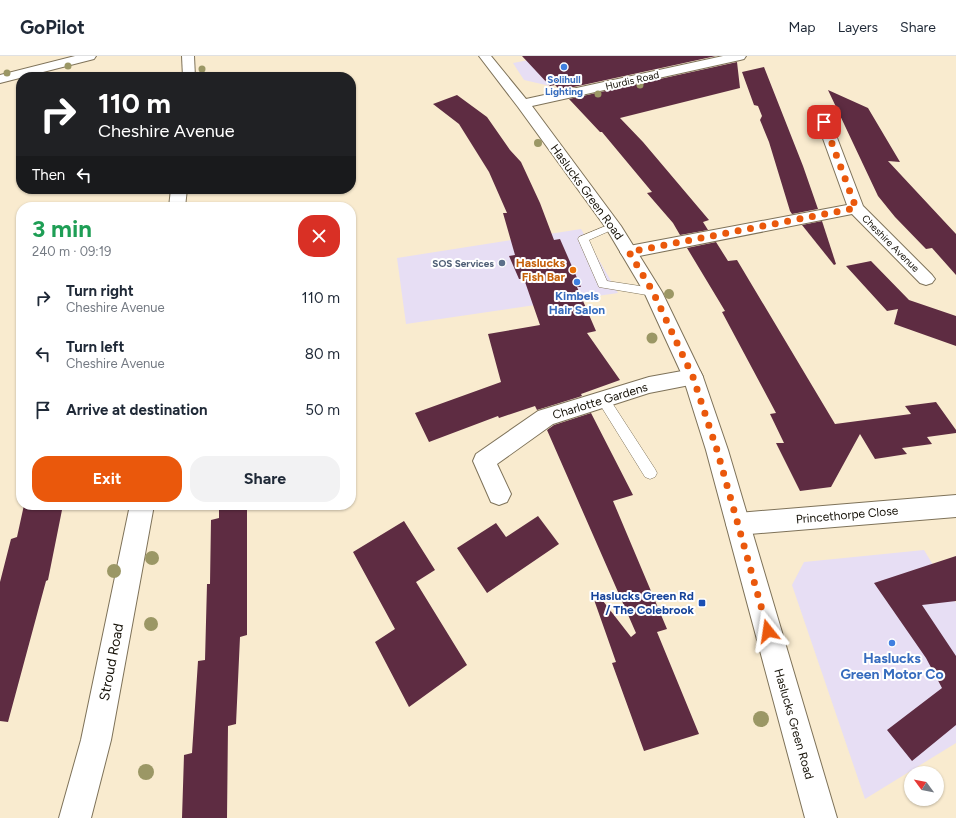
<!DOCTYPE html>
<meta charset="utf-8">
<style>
body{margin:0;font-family:Figtree,sans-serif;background:#f2f2f3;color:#1f2937;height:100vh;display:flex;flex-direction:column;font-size:15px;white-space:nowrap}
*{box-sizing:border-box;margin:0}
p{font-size:13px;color:#747a83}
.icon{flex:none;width:22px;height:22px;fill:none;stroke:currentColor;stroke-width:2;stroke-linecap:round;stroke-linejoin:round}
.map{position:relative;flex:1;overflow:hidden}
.side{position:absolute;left:16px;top:146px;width:340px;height:308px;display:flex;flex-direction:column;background:#fff;border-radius:16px;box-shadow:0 1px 3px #0004}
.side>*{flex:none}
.hud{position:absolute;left:16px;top:16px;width:340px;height:122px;border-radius:16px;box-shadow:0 1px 3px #0004;background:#202124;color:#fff;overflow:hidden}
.needle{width:26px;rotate:302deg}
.controls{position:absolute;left:904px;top:710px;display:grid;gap:8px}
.controls a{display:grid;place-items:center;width:40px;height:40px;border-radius:50%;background:#fff;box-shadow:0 1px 3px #0004;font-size:20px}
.pin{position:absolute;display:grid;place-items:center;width:34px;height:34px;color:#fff;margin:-17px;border-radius:8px;box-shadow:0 2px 6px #0006}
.me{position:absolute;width:44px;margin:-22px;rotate:345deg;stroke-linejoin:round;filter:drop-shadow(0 0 3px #0008)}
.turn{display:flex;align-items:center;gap:14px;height:84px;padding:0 16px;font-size:18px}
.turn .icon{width:52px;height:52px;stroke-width:2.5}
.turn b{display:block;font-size:28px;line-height:34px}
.then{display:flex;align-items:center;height:38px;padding:0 16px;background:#0003;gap:8px;font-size:15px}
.round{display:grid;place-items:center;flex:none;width:42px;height:42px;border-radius:16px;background:#f2f2f3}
.summary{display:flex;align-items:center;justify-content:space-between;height:68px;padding:0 16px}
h1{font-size:24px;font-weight:700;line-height:30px;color:#1e9e55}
.action{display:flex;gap:8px;margin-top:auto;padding:8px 16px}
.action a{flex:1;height:46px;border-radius:16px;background:#ea580c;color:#fff;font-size:16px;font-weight:700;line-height:46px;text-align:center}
.action a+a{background:#f2f2f3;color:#1f2937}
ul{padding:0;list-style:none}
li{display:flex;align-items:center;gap:12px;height:56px;padding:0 16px}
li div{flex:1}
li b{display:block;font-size:15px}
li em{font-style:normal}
header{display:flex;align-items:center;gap:24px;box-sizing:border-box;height:56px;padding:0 20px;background:#fff;border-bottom:1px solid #e0e1e3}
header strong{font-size:19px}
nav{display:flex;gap:22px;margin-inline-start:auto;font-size:14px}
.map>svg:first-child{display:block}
.commercial{fill:#e7def4}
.building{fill:#5e2c42}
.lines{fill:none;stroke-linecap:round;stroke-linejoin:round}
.lane-casing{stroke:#7e7259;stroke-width:1}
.street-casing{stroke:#7e7259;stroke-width:2}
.secondary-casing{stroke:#7e7259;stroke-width:2}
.lane{fill:#fff;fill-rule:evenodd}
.street{fill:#fff;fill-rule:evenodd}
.secondary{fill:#fff;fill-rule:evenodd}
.tree{fill:#9b9765}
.route{stroke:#ea580c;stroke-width:7;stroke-dasharray:0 12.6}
.shop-dot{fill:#3f7fe0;stroke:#fff;stroke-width:1.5}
.service-dot{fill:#5c6f8a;stroke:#fff;stroke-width:1.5}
.food-dot{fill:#e8710a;stroke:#fff;stroke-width:1.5}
.transit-dot{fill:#1a4fb4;stroke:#fff;stroke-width:1.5}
.labels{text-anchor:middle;stroke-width:4;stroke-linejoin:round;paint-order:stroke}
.far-shop-label{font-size:10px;font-weight:bold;fill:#366cbe;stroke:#fff}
.far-street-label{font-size:10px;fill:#151107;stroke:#fff}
.far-service-label{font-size:10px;font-weight:bold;fill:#4e5e75;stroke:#fff;text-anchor:end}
.street-label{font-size:12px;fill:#151107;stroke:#fff}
.food-label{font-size:12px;font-weight:bold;fill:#c56008;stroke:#fff;text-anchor:end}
.shop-label{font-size:12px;font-weight:bold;fill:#366cbe;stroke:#fff}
.transit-label{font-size:12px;font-weight:bold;fill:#164399;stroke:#fff;text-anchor:end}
.near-shop-label{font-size:14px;font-weight:bold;fill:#366cbe;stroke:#fff}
.near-street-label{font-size:14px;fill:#151107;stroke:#fff}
</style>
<header>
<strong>GoPilot</strong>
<nav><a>Map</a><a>Layers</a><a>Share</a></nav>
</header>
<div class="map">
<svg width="956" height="762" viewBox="0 0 956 762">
<rect width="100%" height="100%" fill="#f9ebcf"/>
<g class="commercial">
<path d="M549 0 550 30 524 24 513 7Z"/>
<path d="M581 173 618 237 406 268 397 202Z"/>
<path d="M924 494 956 547V687L865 743 792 529 804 506Z"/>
</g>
<g class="building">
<path d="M522 0H716L560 34 555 29 550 30Z"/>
<path d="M737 6 740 32 620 62 643 86 709 164 703 166 708 174 680 179 673 167 647 137 652 136 602 76H600L569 43Z"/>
<path d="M764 11 803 110 818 153 792 158 790 155 769 86 760 64 762 60 758 50 754 49 742 16Z"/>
<path d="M828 34 868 52 900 106 888 105 956 178V219L932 192 926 193 895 161 878 140Z"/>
<path d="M457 39 487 61 510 94 521 106 540 147 554 184 560 183 581 231H577L596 275 587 277 620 324 581 338 582 340 537 354 535 350 499 362 498 360 429 386 415 357 501 326 488 278 540 269 524 223H519L509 200 515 199 503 157H507L489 116 459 68 433 48Z"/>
<path d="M822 165 836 208 834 209 802 169Z"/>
<path d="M716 186 728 205 737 204 835 368 911 358 905 350 936 346 956 374V377L927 381 932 388 902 392 907 398 875 403 860 378 831 431 800 435 776 387H784L770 358 776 357 722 256 725 255 687 192Z"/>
<path d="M871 205 909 244 956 260V290L894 268 898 253 887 255 846 210Z"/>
<path d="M591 357 633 439 613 445 667 573 657 576 699 678 644 695 612 607 616 606 592 538 596 536 631 581 636 577 547 374 554 369Z"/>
<path d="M24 449H63L48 524 46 525 8 666 0 665V526L11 483 17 481Z"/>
<path d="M219 449H247V579L240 581 236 668 228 670 227 762H182L184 699 192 697 198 605 205 604 207 528H210L211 464 219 462Z"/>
<path d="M538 460 559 488 487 537 457 492 496 467 506 481Z"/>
<path d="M404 465 435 514 416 526 467 609 409 651 375 586 395 573 353 496Z"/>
<path d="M956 500V545L922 549 956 600V669L912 705 887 674 942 632 926 602 874 527Z"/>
</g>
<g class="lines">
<defs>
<g id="lane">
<path d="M613 167 618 170 616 172 589 184 607 225 653 232 657 233 658 236 657 239 653 240 599 231 578 183 579 181Z"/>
<path d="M603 338 607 339 655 413 657 417 655 421 650 423 645 421 599 347 597 343 599 339Z"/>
</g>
<g id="street">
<path d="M75 0H96L94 3 0 27V19Z"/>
<path d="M182 0H194L195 21H183Z"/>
<path d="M824 62 829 63 831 66 863 150 932 219 935 223 932 227 926 229 920 227 852 158 629 202 623 200 620 196 623 192 629 190 847 149 817 66 819 63Z"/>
<path d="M171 133H187L185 151H169Z"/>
<path d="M693 313 700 315 703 321 700 327 649 337 553 368 497 408 511 438 507 446 499 449 491 446 473 405 476 398 538 355 649 321Z"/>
<path d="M956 439V461L738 479 729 476 726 468 729 460 738 457Z"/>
<path d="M130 449H154L111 684 91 762H59L81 684Z"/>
</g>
<path id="secondary" d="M479 0H491L526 43 723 0H746L744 3 740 4 532 50 621 170 662 236 703 321 728 394 837 762H805L706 394 683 321 644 236 606 172 518 51Z"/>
</defs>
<use href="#lane" class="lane-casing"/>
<use href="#street" class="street-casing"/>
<use href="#secondary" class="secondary-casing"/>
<use href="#lane" class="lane"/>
<use href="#street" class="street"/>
<use href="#secondary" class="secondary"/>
</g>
<g class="tree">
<circle cx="68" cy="10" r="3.5"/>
<circle cx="202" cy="13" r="3.5"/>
<circle cx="7" cy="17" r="3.5"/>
<circle cx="640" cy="29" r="3.5"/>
<circle cx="598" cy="38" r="3.5"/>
<circle cx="538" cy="87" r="4"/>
<circle cx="669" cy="238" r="5"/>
<circle cx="652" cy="282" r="5.5"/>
<circle cx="152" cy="502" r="7"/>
<circle cx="114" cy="515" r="7"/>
<circle cx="151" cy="568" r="7"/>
<circle cx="761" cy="663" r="8"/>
<circle cx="146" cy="716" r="8"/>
</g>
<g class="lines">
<path class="route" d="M768 575 717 394 693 321 653 236 629 196 856 152 824 66"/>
</g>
<g class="shop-dot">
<circle cx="564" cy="11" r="4"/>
<circle cx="577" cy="226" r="4"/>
<circle cx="892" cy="587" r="4"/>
</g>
<circle class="service-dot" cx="502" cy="207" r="4"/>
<circle class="food-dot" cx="573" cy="214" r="4"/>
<rect class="transit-dot" x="698" y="543" width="8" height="8" rx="2"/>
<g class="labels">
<g class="far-shop-label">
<text x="564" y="27">Solihull<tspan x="564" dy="12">Lighting</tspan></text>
</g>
<g class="far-street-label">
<text transform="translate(632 24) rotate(-13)" y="4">Hurdis Road</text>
<text transform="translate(891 187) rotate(45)" y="4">Cheshire Avenue</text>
</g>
<g class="far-service-label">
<text x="494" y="211">SOS Services</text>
</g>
<g class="street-label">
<text transform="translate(587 136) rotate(54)" y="4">Haslucks Green Road</text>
<text transform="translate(600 345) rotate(-17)" y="4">Charlotte Gardens</text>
<text transform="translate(847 459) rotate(-5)" y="4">Princethorpe Close</text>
<text transform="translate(794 668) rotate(74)" y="4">Haslucks Green Road</text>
</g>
<g class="food-label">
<text x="565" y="211">Haslucks<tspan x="565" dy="14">Fish Bar</tspan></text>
</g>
<g class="shop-label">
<text x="577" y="244">Kimbels<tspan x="577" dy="14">Hair Salon</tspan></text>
</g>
<g class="transit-label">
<text x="694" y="544">Haslucks Green Rd<tspan x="694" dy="14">/ The Colebrook</tspan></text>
</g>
<g class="near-shop-label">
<text x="892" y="607">Haslucks<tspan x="892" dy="16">Green Motor Co</tspan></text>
</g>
<g class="near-street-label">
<text transform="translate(111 606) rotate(-79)" y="5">Stroud Road</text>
</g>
</g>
</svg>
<div class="controls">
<a><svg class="needle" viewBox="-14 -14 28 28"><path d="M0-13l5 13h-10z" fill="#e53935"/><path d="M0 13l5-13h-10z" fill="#747a83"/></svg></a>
</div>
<div class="pin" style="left:824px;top:66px;background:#d93025"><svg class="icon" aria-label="arrive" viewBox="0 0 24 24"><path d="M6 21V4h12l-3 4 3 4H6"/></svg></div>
<svg class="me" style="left:768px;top:575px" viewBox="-20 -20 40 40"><path d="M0-17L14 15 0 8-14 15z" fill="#ea580c" stroke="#fff" stroke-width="4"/></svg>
<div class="hud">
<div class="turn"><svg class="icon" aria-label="right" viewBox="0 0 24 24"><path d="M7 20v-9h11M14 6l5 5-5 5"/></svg><div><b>110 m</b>Cheshire Avenue</div></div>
<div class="then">Then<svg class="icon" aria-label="left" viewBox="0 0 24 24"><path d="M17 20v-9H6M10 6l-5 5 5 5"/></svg></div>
</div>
<section class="side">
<div class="summary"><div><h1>3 min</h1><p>240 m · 09:19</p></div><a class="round" style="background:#d93025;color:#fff"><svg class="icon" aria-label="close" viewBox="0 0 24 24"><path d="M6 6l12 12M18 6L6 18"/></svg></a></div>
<ul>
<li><svg class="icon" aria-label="right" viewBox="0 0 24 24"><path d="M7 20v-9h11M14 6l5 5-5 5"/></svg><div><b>Turn right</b><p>Cheshire Avenue</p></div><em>110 m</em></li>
<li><svg class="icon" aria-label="left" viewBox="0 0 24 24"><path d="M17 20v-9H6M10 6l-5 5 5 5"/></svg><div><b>Turn left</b><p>Cheshire Avenue</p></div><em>80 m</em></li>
<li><svg class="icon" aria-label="arrive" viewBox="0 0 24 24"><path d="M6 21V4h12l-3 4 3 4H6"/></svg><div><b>Arrive at destination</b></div><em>50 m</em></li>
</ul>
<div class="action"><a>Exit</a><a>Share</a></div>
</section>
</div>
